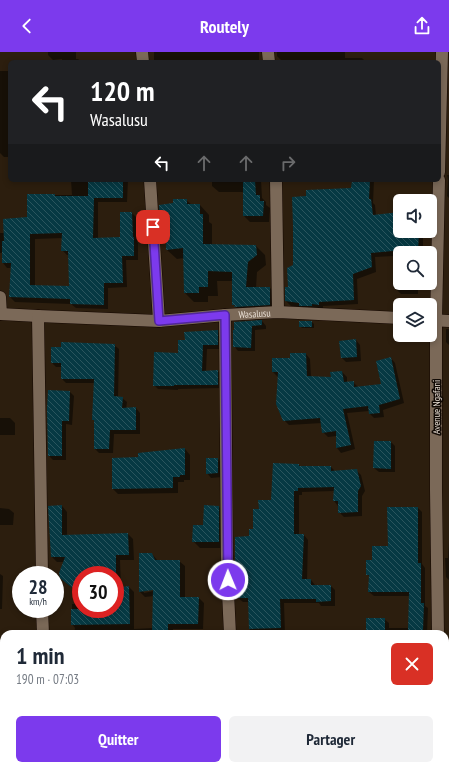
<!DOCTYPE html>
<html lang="fr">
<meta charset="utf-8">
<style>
body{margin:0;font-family:"PT Sans Narrow",sans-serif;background:#f2f2f3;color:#1f2937;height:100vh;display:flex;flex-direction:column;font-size:15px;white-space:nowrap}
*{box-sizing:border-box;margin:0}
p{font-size:13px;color:#747a83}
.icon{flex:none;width:22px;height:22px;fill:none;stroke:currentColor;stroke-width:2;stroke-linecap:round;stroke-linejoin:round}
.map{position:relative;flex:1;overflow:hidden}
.sheet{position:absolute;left:0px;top:578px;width:449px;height:140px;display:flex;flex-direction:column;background:#fff;border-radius:12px 12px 0 0;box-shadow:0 2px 6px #0003}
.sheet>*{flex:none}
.top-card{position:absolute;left:8px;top:8px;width:433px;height:122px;border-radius:6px;box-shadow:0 2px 6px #0003;background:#202124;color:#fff;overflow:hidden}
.buttons{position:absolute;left:393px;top:142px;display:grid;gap:8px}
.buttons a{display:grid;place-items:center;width:44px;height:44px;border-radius:6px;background:#fff;box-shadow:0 2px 6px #0003;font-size:20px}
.speed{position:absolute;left:12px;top:514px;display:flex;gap:8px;font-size:20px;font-weight:700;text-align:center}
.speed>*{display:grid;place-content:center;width:52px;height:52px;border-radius:50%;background:#fff;box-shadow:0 2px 6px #0003;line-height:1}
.speed small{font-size:10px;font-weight:400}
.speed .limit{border:6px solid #d22;background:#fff;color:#111}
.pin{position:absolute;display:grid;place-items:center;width:34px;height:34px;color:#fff;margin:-17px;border-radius:8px;box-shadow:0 2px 6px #0006}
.me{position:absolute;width:44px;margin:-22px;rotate:359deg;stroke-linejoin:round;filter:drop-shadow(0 0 3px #0008)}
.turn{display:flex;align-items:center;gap:14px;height:84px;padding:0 16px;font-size:18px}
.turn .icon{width:52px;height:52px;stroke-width:2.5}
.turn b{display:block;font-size:28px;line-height:34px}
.lanes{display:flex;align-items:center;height:38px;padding:0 16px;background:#0003;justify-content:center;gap:20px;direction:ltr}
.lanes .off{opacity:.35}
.round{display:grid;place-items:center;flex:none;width:42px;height:42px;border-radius:6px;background:#f2f2f3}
.head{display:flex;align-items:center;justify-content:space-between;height:68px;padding:0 16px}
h1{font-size:24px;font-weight:600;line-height:30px}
.primary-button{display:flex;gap:8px;margin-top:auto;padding:8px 16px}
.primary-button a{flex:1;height:46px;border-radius:6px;background:#7c3aed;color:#fff;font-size:16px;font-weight:600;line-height:46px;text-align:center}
.primary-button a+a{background:#f2f2f3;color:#1f2937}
header{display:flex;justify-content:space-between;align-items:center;height:52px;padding:0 16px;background:#7c3aed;color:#fff;font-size:18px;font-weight:600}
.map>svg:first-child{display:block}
.shadow{fill:#0007;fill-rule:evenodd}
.building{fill:url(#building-back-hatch);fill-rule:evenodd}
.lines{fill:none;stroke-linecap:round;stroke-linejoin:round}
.minor-casing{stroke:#140700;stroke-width:13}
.minor{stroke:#7b6958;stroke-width:12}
.route-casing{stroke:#51269a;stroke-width:10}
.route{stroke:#7c3aed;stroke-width:7}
.labels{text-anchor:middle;stroke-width:3;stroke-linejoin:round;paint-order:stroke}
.street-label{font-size:10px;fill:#e7ddd3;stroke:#100904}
</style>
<header><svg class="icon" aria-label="back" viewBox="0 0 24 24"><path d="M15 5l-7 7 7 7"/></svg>Routely<svg class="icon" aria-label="share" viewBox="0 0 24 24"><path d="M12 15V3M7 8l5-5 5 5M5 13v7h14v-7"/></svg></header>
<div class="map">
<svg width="449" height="718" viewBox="0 0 449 718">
<defs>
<pattern id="building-back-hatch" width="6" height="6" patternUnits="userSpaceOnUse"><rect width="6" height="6" fill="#063943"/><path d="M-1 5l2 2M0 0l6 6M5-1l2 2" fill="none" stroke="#2a555d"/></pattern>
</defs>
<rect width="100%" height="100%" fill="#2c1e0e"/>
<g class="shadow">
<path d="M48 0H76V7H78L82 10H62V7L53 8 48 3Z"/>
<rect x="154" y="0" width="105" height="10"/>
<path d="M277 0H345V6H362L366 10H294V9H282L277 4Z"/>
<path d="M0 19H8L10 21V105H4L0 101Z"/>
<path d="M447 123H449V146L447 144 448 128Z"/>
<path d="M71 128H128L127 150H98V187L121 186 132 161 137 166V190L138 191V208H126L127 235 108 236V257L76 256 71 252 15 250 10 245 12 216H7L3 211V201H0V181H5L28 166V143H72ZM63 186 62 198 67 203H69L70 235 35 234V187Z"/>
<path d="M212 128H261L262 146 266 150V153L270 156 269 170H250L244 164V140H219L212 134Z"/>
<path d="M353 128H374L373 151 375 153 376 164 400 161V179H422L423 180V201H400V231H418V242H401L397 238V216L395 214 394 204 375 205 376 220 357 227 358 252 323 254V257L305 258 302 255 291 254 286 249 294 214 352 137Z"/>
<path d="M186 148 192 153H200L209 163V170L212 172V193L256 194 265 203 266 213 257 220 256 236H270L279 245 280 262H242L233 252V229H217L218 244H208V250H194L185 241 184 206 177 207 167 198V174L161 168 174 152Z"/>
<path d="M262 269 266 274V277L255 278V299H238L234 294V279Z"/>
<path d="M312 270 314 272V276H302L300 274Z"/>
<path d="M446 277H449V293L446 290Z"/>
<path d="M217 279 221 283V297H207L206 319H218L222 323V336L178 337V338L158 337 154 333 179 302 186 289Z"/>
<path d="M356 288 360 293 361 309 346 310 342 306Z"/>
<path d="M114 293 119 297 118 345 122 346 127 350 126 357 136 356 140 361V382H114L113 401H99L95 397V331H66L62 327V315H56L52 311Z"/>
<path d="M306 302 310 307 311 325 332 326 342 320 347 325V331L353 330 358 335 383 333 391 306 395 311 404 351 383 358 384 365 374 366 370 362 369 359 347 361 355 397 341 401 337 396V384L328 385 323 380 322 371 289 373 284 368 278 325 273 320 291 307Z"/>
<path d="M49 339 70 340 74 344 72 373 66 372V408H53L49 404 48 357Z"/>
<path d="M0 366H10L15 371V383H0Z"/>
<path d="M375 390H391L395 394V420H379L374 416Z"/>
<path d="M185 397 190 403V428H184V430H178V441L118 442 113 437 139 406Z"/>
<path d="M218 407 222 412V425L211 426 207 421Z"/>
<path d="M299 413 301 415H331L336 420 356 418 361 423 365 439 362 444V464L344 465 339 460 338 454 334 449V439L302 440V443H299V483H304L308 488 307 528H311L315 533 331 534 335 538V554H321L319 551H284L285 582H250L249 550H243L238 546 239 522 236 520 254 478 260 458 272 449Z"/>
<path d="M62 454 67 460V484L128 482 133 487 134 508H120L121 536 129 535 134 540V577L153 576 154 544 145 545 140 540V502H152L158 509H179L185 514V546H199L204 551 203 577H173V582H74L75 576 72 572V552H81V557H115V523H81V543L66 531 65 510H57L52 505 49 455ZM158 536V538L144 541V538Z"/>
<path d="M219 455 225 461V496H200L193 489Z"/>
<path d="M0 456 9 457 14 461 13 473H0Z"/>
<path d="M418 456 422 460V512L425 516V554L428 556 427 582H367L384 567 389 571V576H409L410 544H374L369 540 370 525 367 522 373 509 389 495Z"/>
<path d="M449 490V528L446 525 445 506H448Z"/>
<path d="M0 522 3 524 2 557H0Z"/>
<rect x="0" y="591" width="4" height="28"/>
<path d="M445 620H449V643L445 644V629H446Z"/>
<path d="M449 659V706L448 668Z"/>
<path d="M4 670V709H0V671Z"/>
<path d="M92 714H135V718H95Z"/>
</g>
<g class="building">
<path d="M88 128H123V146H94L93 186 120 185V160H132L133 185H134V204H122L123 231H104V253L70 252V247L9 245 11 211H2V189H4L3 167 27 165V142H55V144H88ZM62 181 61 199H68L69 234 30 233V182Z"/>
<path d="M243 128H255L256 143H260V149H264L263 164H243Z"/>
<path d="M352 128H370L369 147H371L373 163 400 160V179H419L418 201H393V199L371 201 372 215 353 222 354 248 319 250V253L312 252V254H299V251L285 249V235H288L287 216 293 213V173L292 145 306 144V138L351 136Z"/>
<path d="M173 147H187V152H200V162H203V192L256 193 257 203 248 210 246 235H270V253L234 255 235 253H232V220L208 219V235H199V241H184L183 196 166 198V171H162V168H160L159 153 173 151Z"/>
<path d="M262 268V273L252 274 251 296 233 295V278H234V270Z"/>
<rect x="299" y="269" width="13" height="6"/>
<path d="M218 278V293H203L202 319 218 318V333H174V334H153L154 300 178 301V288H185L184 280Z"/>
<path d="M356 287 357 305 341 306 339 289Z"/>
<path d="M61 290 115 292 114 344 123 345 122 356 136 355V378H110L109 397H94V368H92L94 327H61V311H51V295H61Z"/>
<path d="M290 301H306L307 324 331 325 330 320 342 319 344 330 354 329V335L381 332 376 309 391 305 400 347 379 353 380 361 369 362 368 354 343 357 351 393 336 396V379L322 381 320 366 283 369 276 352 278 320H272V306H290Z"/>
<path d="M48 338 70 339 69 369H62V404H48L47 357Z"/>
<path d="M374 389H391V417L373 416Z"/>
<path d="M185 396V423H180V425H173V436L112 437V406L138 405V401Z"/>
<path d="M206 406H218V421L206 422Z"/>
<path d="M273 411 299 412V414H331V419L357 417 361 434 358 439V460L338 461V449H333L334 435 298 436V439H294V482H304L302 527H311V533H331V549L316 550V547H280L281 576 249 577 248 546H237L238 520H235V485L249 484V477H253V457H259L258 448H271Z"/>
<path d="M62 453V483L128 481 129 503H116V523H81V543L60 526 59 521 65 505H51L48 454Z"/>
<path d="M204 453 219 454V490H192L193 473H203Z"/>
<path d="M387 455H418V511H421V551H424L423 579H408L409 540H368L369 523H366V508H372V494H388Z"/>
<path d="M139 501H152L155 508H180V545H199L198 572H168V582H152L153 538 139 540Z"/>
<path d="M129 534 130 572 71 573V557H115V536Z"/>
<rect x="366" y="566" width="19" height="16"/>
</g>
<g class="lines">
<defs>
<g id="minor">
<path d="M142 0 143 10"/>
<path d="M268 0 269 10"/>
<path d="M439 120 442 0"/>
<path d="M150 128 159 269"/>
<path d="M276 128 278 260"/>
<path d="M0 245 1 262"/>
<path id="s1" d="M0 262 38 264 159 269 225 263 278 260 400 266"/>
<path d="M225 263 227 520 230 582"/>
<path d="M38 264 42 523"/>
<path d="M430 268 449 269"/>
<path d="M42 557 43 582"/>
<path d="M438 582 436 438V268L439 128"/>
<path d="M45 714V718"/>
<path d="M236 714V718"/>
<path d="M439 718V714"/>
</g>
</defs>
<use href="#minor" class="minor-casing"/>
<use href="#minor" class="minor"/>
</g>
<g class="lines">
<defs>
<path id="route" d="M153 175 159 269 225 263 228 528"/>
</defs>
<use href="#route" class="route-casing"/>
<use href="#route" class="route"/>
</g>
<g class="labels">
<g class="street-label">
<text dy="4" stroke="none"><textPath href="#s1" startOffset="255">Wasalusu</textPath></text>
<text transform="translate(436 355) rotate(-90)" y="4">Avenue Ngafani</text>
</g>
</g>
</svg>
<div class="buttons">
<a><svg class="icon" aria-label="sound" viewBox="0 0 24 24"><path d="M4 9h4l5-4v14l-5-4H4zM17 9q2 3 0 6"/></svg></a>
<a><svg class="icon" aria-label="search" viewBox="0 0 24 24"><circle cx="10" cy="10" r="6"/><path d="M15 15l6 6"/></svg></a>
<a><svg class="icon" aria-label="layers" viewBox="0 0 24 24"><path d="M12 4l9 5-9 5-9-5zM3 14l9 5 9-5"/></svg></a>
</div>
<div class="speed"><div>28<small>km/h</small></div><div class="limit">30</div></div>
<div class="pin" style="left:153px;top:175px;background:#d93025"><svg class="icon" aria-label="arrive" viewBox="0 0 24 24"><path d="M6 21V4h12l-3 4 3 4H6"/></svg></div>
<svg class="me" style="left:228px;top:528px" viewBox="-20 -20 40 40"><circle r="17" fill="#7c3aed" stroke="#fff" stroke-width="3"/><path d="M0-11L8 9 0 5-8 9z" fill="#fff"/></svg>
<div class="top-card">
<div class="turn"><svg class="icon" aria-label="left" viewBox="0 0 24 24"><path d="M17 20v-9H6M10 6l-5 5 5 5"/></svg><div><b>120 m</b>Wasalusu</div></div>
<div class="lanes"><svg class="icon" aria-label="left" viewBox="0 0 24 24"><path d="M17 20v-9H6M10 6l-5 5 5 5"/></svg><svg class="icon off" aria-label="ahead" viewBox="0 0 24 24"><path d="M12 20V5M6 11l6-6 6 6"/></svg><svg class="icon off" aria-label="ahead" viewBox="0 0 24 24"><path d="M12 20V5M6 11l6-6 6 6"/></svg><svg class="icon off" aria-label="right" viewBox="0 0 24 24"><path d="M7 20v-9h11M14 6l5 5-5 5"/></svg></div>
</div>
<section class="sheet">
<div class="head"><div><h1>1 min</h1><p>190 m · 07:03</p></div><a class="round" style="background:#d93025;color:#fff"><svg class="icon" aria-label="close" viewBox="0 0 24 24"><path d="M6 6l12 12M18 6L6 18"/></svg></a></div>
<div class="primary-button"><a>Quitter</a><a>Partager</a></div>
</section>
</div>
